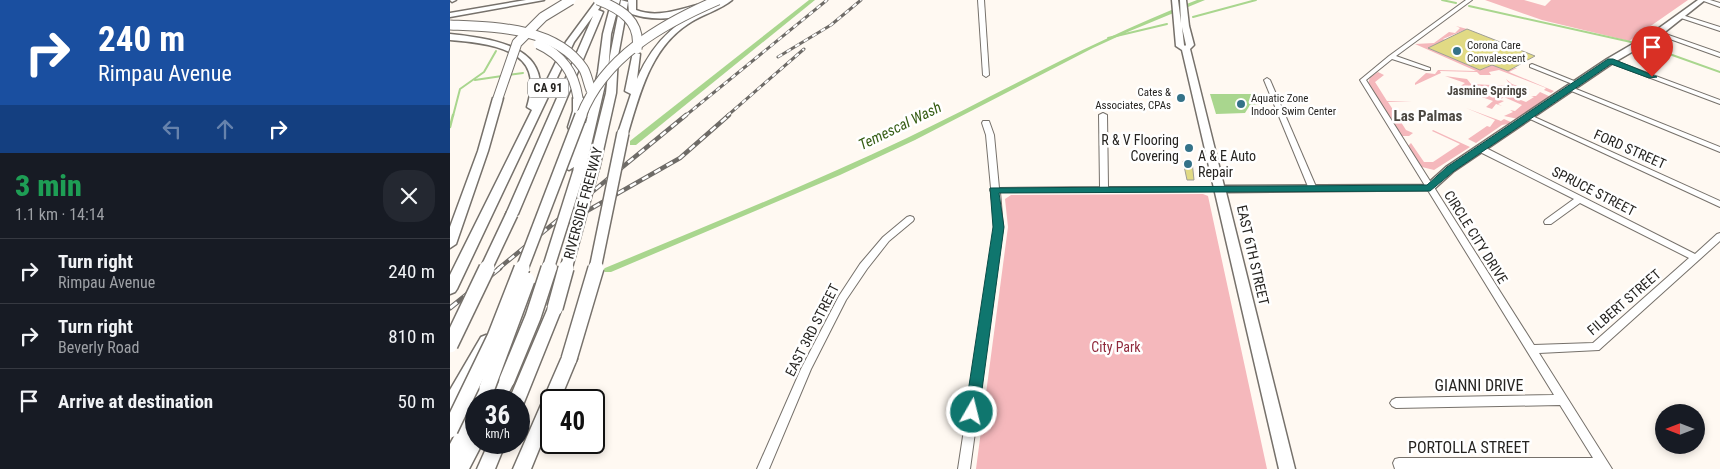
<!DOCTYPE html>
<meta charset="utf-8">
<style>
body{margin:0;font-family:"Roboto Condensed",sans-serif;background:#242831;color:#f1f3f6;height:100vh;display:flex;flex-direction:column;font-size:19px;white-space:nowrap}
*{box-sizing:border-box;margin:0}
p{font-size:16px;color:#9ea1a6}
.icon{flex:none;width:28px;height:28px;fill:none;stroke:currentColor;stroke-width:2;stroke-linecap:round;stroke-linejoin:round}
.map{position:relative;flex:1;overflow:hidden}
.sheet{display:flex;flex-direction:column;background:#171b24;width:450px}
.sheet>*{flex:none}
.top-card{background:#1a4fa0;color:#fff;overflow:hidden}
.needle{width:32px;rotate:270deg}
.buttons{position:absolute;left:1205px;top:404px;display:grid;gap:10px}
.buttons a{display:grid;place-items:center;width:50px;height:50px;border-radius:50%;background:#171b24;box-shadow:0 2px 8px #0003;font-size:25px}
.speed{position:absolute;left:15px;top:389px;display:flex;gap:10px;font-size:25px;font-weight:700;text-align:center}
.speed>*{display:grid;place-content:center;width:65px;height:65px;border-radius:50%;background:#171b24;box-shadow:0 2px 8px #0003;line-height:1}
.speed small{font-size:12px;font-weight:400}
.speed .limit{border:2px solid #111;border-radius:8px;background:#fff;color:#111}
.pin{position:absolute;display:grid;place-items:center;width:42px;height:42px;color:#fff;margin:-51px -21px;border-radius:50% 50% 50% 0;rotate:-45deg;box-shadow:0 0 5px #0007}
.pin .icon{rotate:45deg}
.me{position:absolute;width:55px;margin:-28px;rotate:8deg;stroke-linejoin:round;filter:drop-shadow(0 0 4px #0008)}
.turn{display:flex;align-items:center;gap:18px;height:105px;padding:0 15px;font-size:22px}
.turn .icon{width:65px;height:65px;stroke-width:2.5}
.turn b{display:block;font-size:35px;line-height:42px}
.lanes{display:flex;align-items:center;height:48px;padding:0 15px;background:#0003;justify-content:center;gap:25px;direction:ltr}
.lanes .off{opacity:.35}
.round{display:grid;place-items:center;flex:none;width:52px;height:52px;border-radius:20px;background:#242831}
.headline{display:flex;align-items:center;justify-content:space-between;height:85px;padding:0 15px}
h1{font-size:30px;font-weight:800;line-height:38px;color:#1e9e55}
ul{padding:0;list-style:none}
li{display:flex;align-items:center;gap:15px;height:65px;padding:0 15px;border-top:1px solid #363941}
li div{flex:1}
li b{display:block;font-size:19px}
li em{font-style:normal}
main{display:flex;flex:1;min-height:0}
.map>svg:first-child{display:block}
.green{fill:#f5b8bc}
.water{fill:#a9d68e}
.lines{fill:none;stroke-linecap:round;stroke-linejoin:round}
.stream-far1{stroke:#a9d68e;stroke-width:2}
.stream{stroke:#a9d68e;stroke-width:2.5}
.canal{fill:#a9d68e;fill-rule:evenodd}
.building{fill:#e1da84;stroke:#9f9e96}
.minor-casing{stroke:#76716b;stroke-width:2}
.major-casing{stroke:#76716b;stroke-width:3}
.highway-casing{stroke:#76716b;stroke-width:3}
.minor{fill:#fff;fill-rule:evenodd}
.major{fill:#fff;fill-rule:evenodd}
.highway{fill:#fff;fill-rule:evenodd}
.rail-far2-casing{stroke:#6e6b67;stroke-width:3}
.rail-far1-casing{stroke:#6e6b67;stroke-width:4.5}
.rail-casing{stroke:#6e6b67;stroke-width:5}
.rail-far2{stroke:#fff;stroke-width:2;stroke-dasharray:5;stroke-linecap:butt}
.rail-far1{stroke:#fff;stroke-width:2.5;stroke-dasharray:7;stroke-linecap:butt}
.rail{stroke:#fff;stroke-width:3;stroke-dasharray:9;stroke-linecap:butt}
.highway-bridge-far2-casing{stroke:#76716b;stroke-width:11;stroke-linecap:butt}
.highway-bridge-far1-casing{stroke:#76716b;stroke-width:14;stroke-linecap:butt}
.highway-bridge-casing{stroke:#76716b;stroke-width:18;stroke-linecap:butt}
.highway-bridge-far2{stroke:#fff;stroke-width:9}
.highway-bridge-far1{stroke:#fff;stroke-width:11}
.highway-bridge{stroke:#fff;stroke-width:15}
.route{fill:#0f766e;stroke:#0a4d48}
.poi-dot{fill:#347288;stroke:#fff;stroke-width:2}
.labels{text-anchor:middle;stroke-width:5;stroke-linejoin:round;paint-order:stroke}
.far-poi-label{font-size:11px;fill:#262421;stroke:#fff;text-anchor:start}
.shield{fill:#fff;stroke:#676664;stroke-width:1}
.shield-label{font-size:12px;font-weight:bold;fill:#262421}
.far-neighbourhood-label{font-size:12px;font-weight:bold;fill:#4b4741;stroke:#fff}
.poi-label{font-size:14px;fill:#262421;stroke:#fff;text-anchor:end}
.street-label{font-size:14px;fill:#262421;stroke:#fff}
.park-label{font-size:14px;fill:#912a3d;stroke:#fff}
.neighbourhood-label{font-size:15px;font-weight:bold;fill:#4b4741;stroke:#fff}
.water-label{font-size:15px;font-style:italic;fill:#345c13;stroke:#fff}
.near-street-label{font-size:16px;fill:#262421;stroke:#fff}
</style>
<main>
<section class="sheet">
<div class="top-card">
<div class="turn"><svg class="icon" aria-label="right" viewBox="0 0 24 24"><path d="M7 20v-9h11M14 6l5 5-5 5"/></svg><div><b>240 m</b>Rimpau Avenue</div></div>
<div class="lanes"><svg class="icon off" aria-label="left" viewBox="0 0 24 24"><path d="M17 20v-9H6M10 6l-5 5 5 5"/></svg><svg class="icon off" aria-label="ahead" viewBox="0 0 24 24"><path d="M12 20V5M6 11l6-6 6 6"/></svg><svg class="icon" aria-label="right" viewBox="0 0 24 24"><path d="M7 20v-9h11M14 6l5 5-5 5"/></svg></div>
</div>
<div class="headline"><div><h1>3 min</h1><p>1.1 km · 14:14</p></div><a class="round"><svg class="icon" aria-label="close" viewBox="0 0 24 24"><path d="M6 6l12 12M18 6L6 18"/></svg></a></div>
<ul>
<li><svg class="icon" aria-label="right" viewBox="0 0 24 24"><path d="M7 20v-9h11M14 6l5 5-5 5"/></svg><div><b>Turn right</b><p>Rimpau Avenue</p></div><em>240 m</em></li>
<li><svg class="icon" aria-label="right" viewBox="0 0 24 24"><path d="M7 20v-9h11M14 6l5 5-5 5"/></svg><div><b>Turn right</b><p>Beverly Road</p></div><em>810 m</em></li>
<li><svg class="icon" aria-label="arrive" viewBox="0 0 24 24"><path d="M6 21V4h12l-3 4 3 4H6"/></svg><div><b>Arrive at destination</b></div><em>50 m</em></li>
</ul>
</section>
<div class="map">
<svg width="1270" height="469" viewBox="0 0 1270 469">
<rect width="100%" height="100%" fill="#fff9f2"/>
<g class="green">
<path d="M1035 0H1074L1095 6 1101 0H1238L1179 41 1092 20Z"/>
<path d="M1006 26 1017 29 993 39 995 40 978 48 1030 70 1049 62 1048 67 1057 71 1065 68H1067L1059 72 1104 91 1101 93 1094 90 1096 88 1049 70 1039 72 1041 75H1030L1027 72 990 71 991 73 965 85V83L976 73 985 74 988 70 1026 71 965 44 984 43 999 32 1005 33 1010 28Z"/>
<path d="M928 72 934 75 925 82 937 101 962 102H938L956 130 963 133 959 136H951L918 84 920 77Z"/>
<path d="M995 76 1017 79 1021 84 1061 86 1056 79 1062 84 1073 88 1070 90 1073 92 1068 91 1065 94 1061 93 1058 95 1076 102 1084 97 1081 96H1086L1090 92 1101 97 1068 119 1054 116 1063 112 1060 110 1065 111 1072 105 1054 97 1050 100 1054 101 1048 104 1052 106 1046 104 1042 109 1036 107 1043 101 1012 90 1005 94 999 92 1004 91 1002 88 1006 89 1015 83Z"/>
<path d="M1016 108 1051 121 1054 119 1063 123 1052 125 1026 143 1018 139 1037 126 1040 127 1045 120Z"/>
<path d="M982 131 983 130 1020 147 984 170 972 167 958 146 961 143 974 162H983L1010 144Z"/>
<path d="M753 194 758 196 817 469H526L558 227 555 199 561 195Z"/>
</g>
<path class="water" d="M760 94H817L820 103 800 105 795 113 766 114Z"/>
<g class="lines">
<g class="stream-far1">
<path d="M992 0 1006 3"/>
<path d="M1019 6 1181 42"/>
<path d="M743 17 806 0"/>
<path d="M658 38 717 24"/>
<path d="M1197 46 1270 72"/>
<path d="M58 75 73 73"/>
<path d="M25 80 52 76"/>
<path d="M3 116 10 89 34 72 46 51"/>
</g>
<path class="stream" d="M0 127 3 115"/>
<g class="canal">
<path d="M359 0H365L186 145H180V141Z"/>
<path d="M747 0H755L680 31 643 48 465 140 390 175 161 272H155L153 270 155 268C256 226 358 185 457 138 554 91 647 38 747 0Z"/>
</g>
</g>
<g class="building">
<path d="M1017 29 1045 40 1085 56 1058 71 1042 65 1030 70 978 48Z"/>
<path d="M733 161H742L744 180H737Z"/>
</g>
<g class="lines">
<defs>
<g id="minor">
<path d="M528 0H534L539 75 536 77 533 75Z"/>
<path d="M1016 0H1022L946 56 980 68V70H976L942 59 916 80 1084 345 1143 343 1239 258 1130 203 1101 224H1095L1094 222 1095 220 1124 199 1028 151 1027 149 1028 147H1034L1245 254 1267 234 1270 233V241L1149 350 1089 353 1162 469H945L943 463 945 459 949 458H1143L1110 405 946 408 942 406 940 403 942 400 946 398 1104 395 910 80 939 56Z"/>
<path d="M1251 0H1260L1270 3V7Z"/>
<path d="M1228 15H1232L1270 27V31L1228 17Z"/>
<path d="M1206 32H1210L1270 53V57L1206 34Z"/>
<path d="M1160 59 1270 100V104L1158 62 1157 61Z"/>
<path d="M1082 64 1129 83 1130 84 1127 86 1125 85 1080 67V65Z"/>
<path d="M817 78 820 80 867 189 866 191H860L859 189 814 80Z"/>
<path d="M1121 87 1270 147V152L1119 90V88Z"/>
<path d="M653 113 657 115 658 187H770L774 189 770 191 550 192 553 227 520 469H508L545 227 541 192 540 190 541 188 536 135 532 123 533 121H539L544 135 549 188 650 187 649 115Z"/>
<path d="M1080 115 1270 201V207L1078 118V116Z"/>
<path d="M460 216 463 217 464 219 463 221 439 241 417 269 396 300 361 369 319 469H307L351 369 389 296 410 264 433 237 457 217Z"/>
</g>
<path id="major" d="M722 0H728L731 23 730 0H736L739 26 744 45 740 49 774 186 976 185 996 167 1157 59 1205 31 1248 0H1255L1211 35 1163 63 1004 171 983 190 776 192 845 469H829L732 50 726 46ZM732 27 736 45 735 46 734 45Z"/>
<g id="highway">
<path d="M0 0H6L2 2Z"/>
<path d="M76 0H94L0 17V13Z"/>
<path d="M147 0H155L148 10 153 12 68 214 62 218 56 214 143 16 124 42 7 289 5 292 0 294V275L82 110 77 107C80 96 83 84 79 72 70 45 24 42 0 40V34C36 38 99 44 89 96L116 42Z"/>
<path d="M162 0H170L161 34 158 72 135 171 129 174 123 171 124 167 119 170 113 167 126 129H119L118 127 123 111V98L128 95 133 98V111L129 123H136L148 72 153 34Z"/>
<path d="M171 0 178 2 168 56 166 93 149 169 143 172 137 169 156 93 160 56Z"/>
<path d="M178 0H186V10C206 18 227 10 247 5L251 7C233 21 200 21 179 13Z"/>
<path d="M272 0H282C270 10 251 15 238 24 201 48 190 93 178 133L173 136 169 135 168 133 181 94 175 91 183 52 190 54 187 79C205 37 231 18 272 0Z"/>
<path d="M48 95 53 98 38 151 6 244 0 248V227L28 151 43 98Z"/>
<path d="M105 303 110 304 112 308 75 400 73 405 69 406V400H59L98 308 100 304Z"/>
<path d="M36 335 41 337 43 341 6 410 0 412V390L31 337Z"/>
<path d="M119 353 124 355 127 359 110 400H101V420L81 469H63L111 359 114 355Z"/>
<path d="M57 374 62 376 65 380 55 400H26V405L24 400 31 383 37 382 43 383 44 390 52 376Z"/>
<path d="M26 405V427L23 434 26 433V442H33L19 469H0V444L20 407Z"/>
<path d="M39 442H56L45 469H27Z"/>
</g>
</defs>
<use href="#minor" class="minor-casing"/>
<use href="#major" class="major-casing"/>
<use href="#highway" class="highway-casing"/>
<use href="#minor" class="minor"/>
<use href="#major" class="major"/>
<use href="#highway" class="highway"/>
<defs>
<g id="rail-far2">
<path d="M328 57 381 25 411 0"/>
<path d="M235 116 377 0"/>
<path d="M277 116 354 49"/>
</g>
<g id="rail-far1">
<path d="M107 228 230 158 279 115"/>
<path d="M48 269 236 115"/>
</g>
<path id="rail" d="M0 308 50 268"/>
</defs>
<use href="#rail-far2" class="rail-far2-casing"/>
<use href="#rail-far1" class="rail-far1-casing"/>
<use href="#rail" class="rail-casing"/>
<use href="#rail-far2" class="rail-far2"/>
<use href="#rail-far1" class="rail-far1"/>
<use href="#rail" class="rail"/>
<defs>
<g id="highway-bridge-far2">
<path d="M148 0C171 9 191 21 187 49"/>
<path d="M0 25C45 27 105 27 133 68 137 74 138 83 141 90"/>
<path d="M88 44C112 55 124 72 128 98"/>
<path d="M48 98 67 43 93 17 121 0"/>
<path d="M131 116C154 57 212 24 268 0"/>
</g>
<g id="highway-bridge-far1">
<path d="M36 269 62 214"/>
<path d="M72 269 131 115"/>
<path d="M98 269 129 171"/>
<path d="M116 269 143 169"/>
<path d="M145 269 173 133"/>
</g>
<g id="highway-bridge">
<path d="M105 308 116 268"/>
<path d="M0 345 37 268"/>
<path d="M119 359 146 268"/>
<path d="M57 380 83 317 99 268"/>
<path d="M37 388 77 280"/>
<path d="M0 430 45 337 72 268"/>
</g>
</defs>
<use href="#highway-bridge-far2" class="highway-bridge-far2-casing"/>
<use href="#highway-bridge-far1" class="highway-bridge-far1-casing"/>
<use href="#highway-bridge" class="highway-bridge-casing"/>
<use href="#highway-bridge-far2" class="highway-bridge-far2"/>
<use href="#highway-bridge-far1" class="highway-bridge-far1"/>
<use href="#highway-bridge" class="highway-bridge"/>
</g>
<path class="route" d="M1158 59H1163L1207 77 1199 78 1161 64 1004 171 980 191 549 193 554 227 529 412 527 416 522 418 517 416 515 412 543 227 540 188 977 185 997 167Z"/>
<g class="poi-dot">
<circle cx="1007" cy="51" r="5"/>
<circle cx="731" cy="98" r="5"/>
<circle cx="791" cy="104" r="5"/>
<circle cx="739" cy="148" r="5"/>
<circle cx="738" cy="164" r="5"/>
</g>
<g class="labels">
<g class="far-poi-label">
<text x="1017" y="49">Corona Care<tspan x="1017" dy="13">Convalescent</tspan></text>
<text x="721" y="96" text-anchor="end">Cates &amp;<tspan x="721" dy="13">Associates, CPAs</tspan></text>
<text x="801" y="102">Aquatic Zone<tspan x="801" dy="13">Indoor Swim Center</tspan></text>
</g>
<rect class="shield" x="78" y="78.5" width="40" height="19" rx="4"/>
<g class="shield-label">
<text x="98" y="92">CA 91</text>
</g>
<g class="far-neighbourhood-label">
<text x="1037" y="95">Jasmine Springs</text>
</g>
<g class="poi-label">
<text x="729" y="145">R &amp; V Flooring<tspan x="729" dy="16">Covering</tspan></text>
<text x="748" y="161" text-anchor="start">A &amp; E Auto<tspan x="748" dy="16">Repair</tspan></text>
</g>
<g class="street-label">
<text transform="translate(1180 149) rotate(24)" y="5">FORD STREET</text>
<text transform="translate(1144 191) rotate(27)" y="5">SPRUCE STREET</text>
<text transform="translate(133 203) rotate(-75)" y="5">RIVERSIDE FREEWAY</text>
<text transform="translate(1026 237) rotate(58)" y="5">CIRCLE CITY DRIVE</text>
<text transform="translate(803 255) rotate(77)" y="5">EAST 6TH STREET</text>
<text transform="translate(1174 302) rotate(-41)" y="5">FILBERT STREET</text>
<text transform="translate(362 330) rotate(-63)" y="5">EAST 3RD STREET</text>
</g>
<g class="park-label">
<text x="666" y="352">City Park</text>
</g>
<g class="neighbourhood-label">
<text x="978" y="121">Las Palmas</text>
</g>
<g class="water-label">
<text transform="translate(450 126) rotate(-26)" y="5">Temescal Wash</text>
</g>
<g class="near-street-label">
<text x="1029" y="391">GIANNI DRIVE</text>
<text x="1019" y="453">PORTOLLA STREET</text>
</g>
</g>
</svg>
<div class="buttons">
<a><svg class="needle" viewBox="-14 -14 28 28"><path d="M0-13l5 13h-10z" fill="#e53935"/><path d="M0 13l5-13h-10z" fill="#9ea1a6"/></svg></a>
</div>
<div class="speed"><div>36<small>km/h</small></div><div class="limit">40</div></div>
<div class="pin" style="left:1202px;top:77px;background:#d93025"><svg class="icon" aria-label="arrive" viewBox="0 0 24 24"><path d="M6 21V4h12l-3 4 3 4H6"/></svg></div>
<svg class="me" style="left:522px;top:412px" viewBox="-20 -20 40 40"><circle r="17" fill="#0f766e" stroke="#fff" stroke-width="3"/><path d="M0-11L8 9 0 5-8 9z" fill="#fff"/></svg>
</div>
</main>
